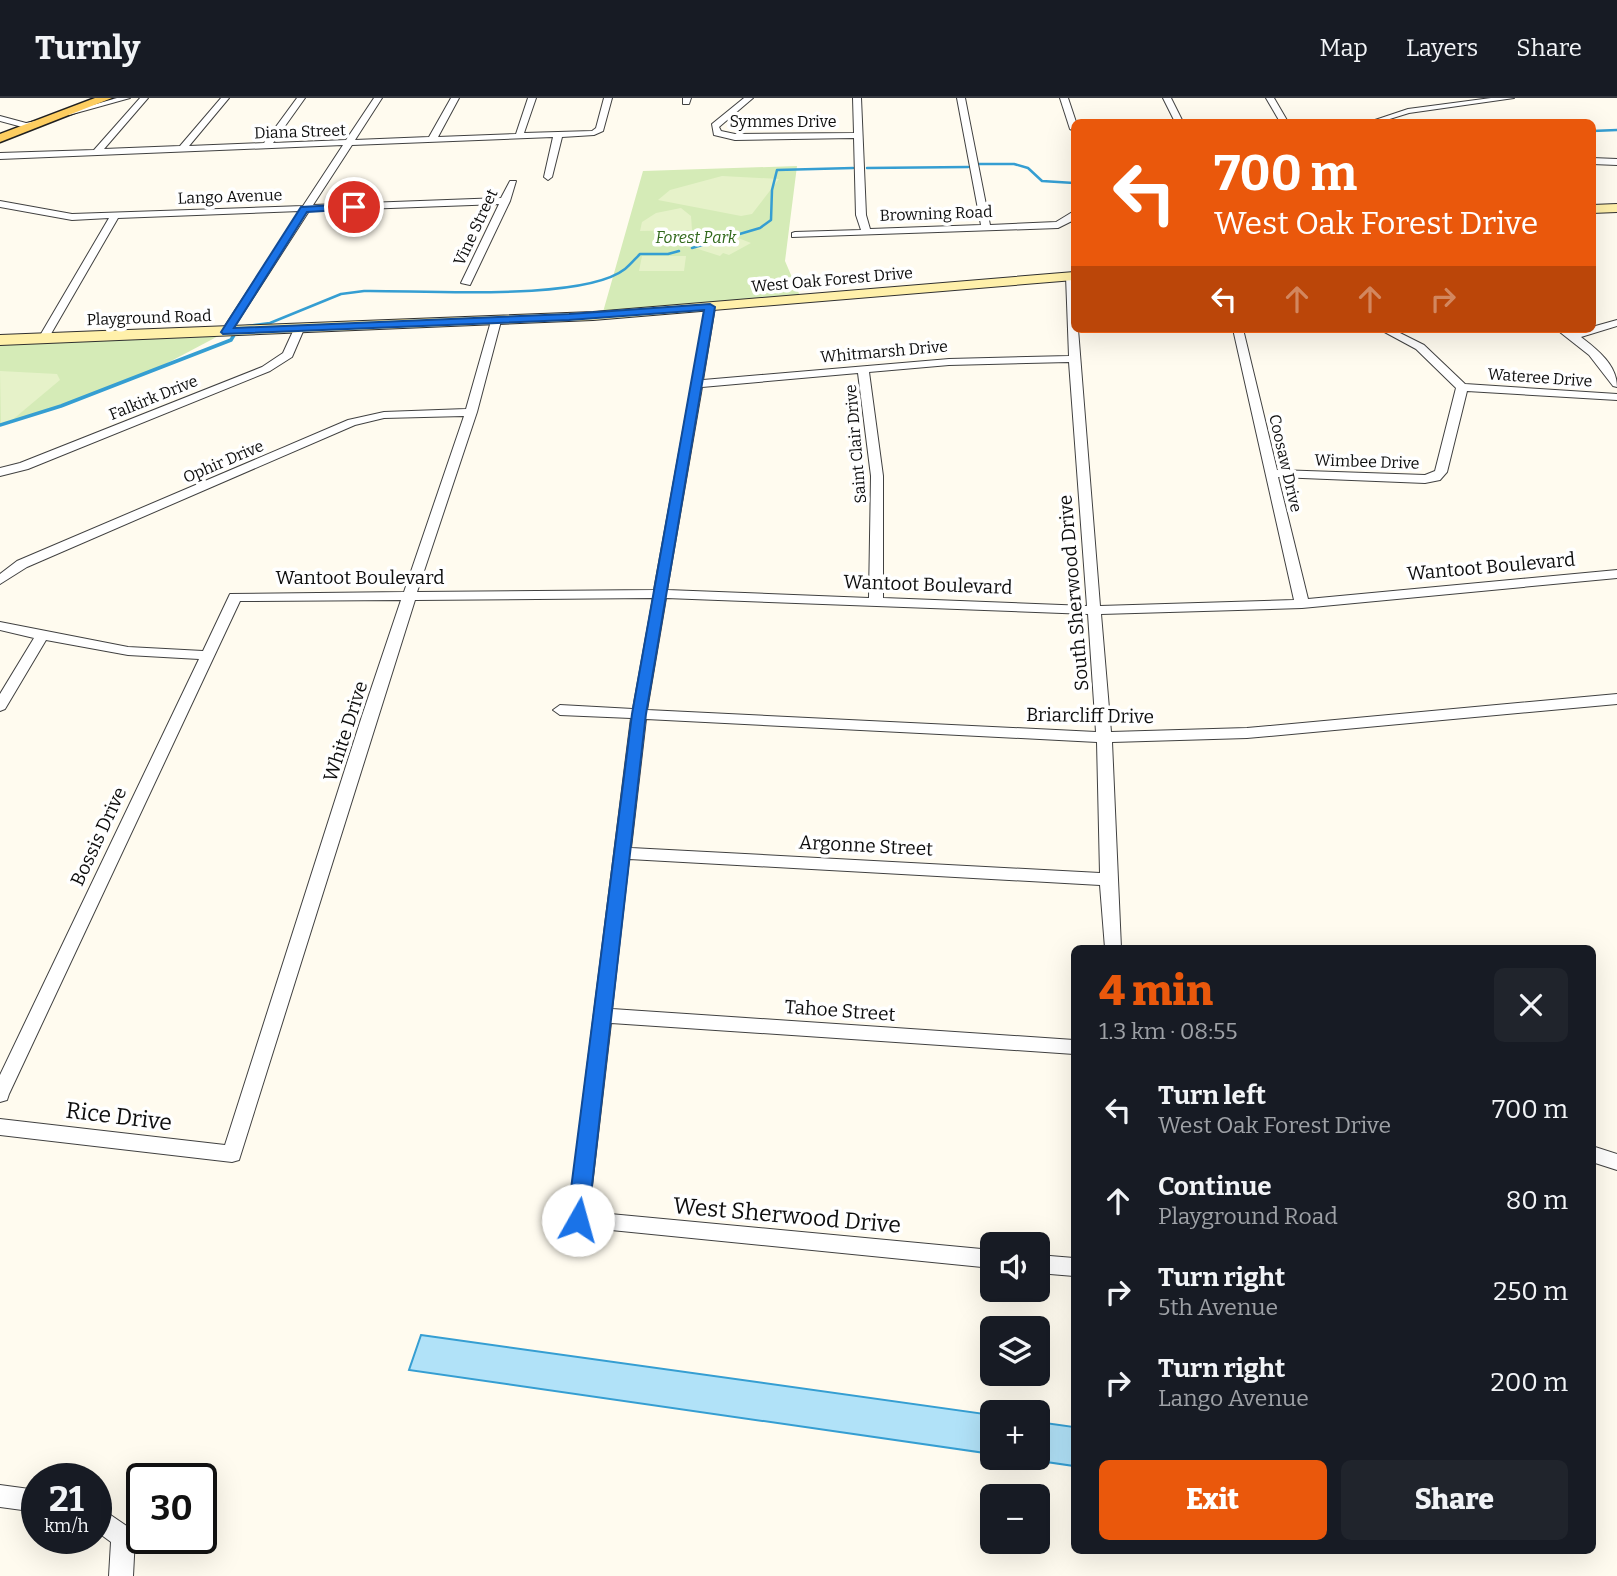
<!DOCTYPE html>
<meta charset="utf-8">
<style>
body{margin:0;font-family:Bitter,serif;background:#20242c;color:#f1f3f6;height:100vh;display:flex;flex-direction:column;font-size:26px;white-space:nowrap}
*{box-sizing:border-box;margin:0}
p{font-size:23px;color:#9ea1a6}
.icon{flex:none;width:38px;height:38px;fill:none;stroke:currentColor;stroke-width:2;stroke-linecap:round;stroke-linejoin:round}
.map{position:relative;flex:1;overflow:hidden}
.side{position:absolute;left:1071px;top:847px;width:525px;height:609px;display:flex;flex-direction:column;background:#171b24;border-radius:10px;box-shadow:0 7px 28px #0002}
.side>*{flex:none}
.hud{position:absolute;left:1071px;top:21px;width:525px;height:214px;border-radius:10px;box-shadow:0 7px 28px #0002;background:#ea580c;color:#fff;overflow:hidden}
.controls{position:absolute;left:980px;top:1134px;display:grid;gap:14px}
.controls a{display:grid;place-items:center;width:70px;height:70px;border-radius:10px;background:#171b24;box-shadow:0 7px 28px #0002;font-size:35px}
.speed{position:absolute;left:21px;top:1365px;display:flex;gap:14px;font-size:35px;font-weight:700;text-align:center}
.speed>*{display:grid;place-content:center;width:91px;height:91px;border-radius:50%;background:#171b24;box-shadow:0 7px 28px #0002;line-height:1}
.speed small{font-size:18px;font-weight:400}
.speed .limit{border:4px solid #111;border-radius:10px;background:#fff;color:#111}
.pin{position:absolute;display:grid;place-items:center;width:60px;height:60px;color:#fff;margin:-30px;border:4px solid #fff;border-radius:50%;box-shadow:0 2px 7px #0007}
.me{position:absolute;width:77px;margin:-38px;rotate:7deg;stroke-linejoin:round;filter:drop-shadow(0 0 5px #0008)}
.turn{display:flex;align-items:center;gap:24px;height:147px;padding:0 28px;font-size:32px}
.turn .icon{width:91px;height:91px;stroke-width:2.5}
.turn b{display:block;font-size:49px;line-height:60px}
.lanes{display:flex;align-items:center;height:66px;padding:0 28px;background:#0003;justify-content:center;gap:35px;direction:ltr}
.lanes .off{opacity:.35}
.round{display:grid;place-items:center;flex:none;width:74px;height:74px;border-radius:10px;background:#20242c}
.overview{display:flex;align-items:center;justify-content:space-between;height:119px;padding:0 28px}
h1{font-size:42px;font-weight:800;line-height:52px;color:#ea580c}
.button{display:flex;gap:14px;margin-top:auto;padding:14px 28px}
.button a{flex:1;height:80px;border-radius:10px;background:#ea580c;color:#fff;font-size:28px;font-weight:800;line-height:80px;text-align:center}
.button a+a{background:#20242c;color:#f1f3f6}
ul{padding:0;list-style:none}
li{display:flex;align-items:center;gap:21px;height:91px;padding:0 28px}
li div{flex:1}
li b{display:block;font-size:26px}
li em{font-style:normal}
header{display:flex;align-items:center;gap:42px;box-sizing:border-box;height:98px;padding:0 35px;background:#171b24;border-bottom:2px solid #363941}
header strong{font-size:33px}
nav{display:flex;gap:38px;margin-inline-start:auto;font-size:24px}
.map>svg:first-child{display:block}
.green{fill:#d5ebb7}
.pitch{fill:#e6f2c9}
.water{fill:#b1e2f8;stroke:#359ed2;stroke-width:2}
.lines{fill:none;stroke-linecap:round;stroke-linejoin:round}
.stream-far1{stroke:#359ed2;stroke-width:2.5}
.stream{stroke:#359ed2;stroke-width:3.5}
.minor-casing{stroke:#414141;stroke-width:2}
.secondary-casing{stroke:#303030;stroke-width:2}
.primary-casing{stroke:#1f1f1f;stroke-width:3}
.minor{fill:#fff;fill-rule:evenodd}
.secondary{fill:#fff0aa;fill-rule:evenodd}
.primary{fill:#fdcd60;fill-rule:evenodd}
.route{fill:#1a73e8;stroke:#114b97;stroke-width:2}
.labels{text-anchor:middle;stroke-width:7;stroke-linejoin:round;paint-order:stroke}
.far-street-label{font-size:16px;fill:#0e0e0e;stroke:#fff}
.far-park-label{font-size:16px;font-style:italic;fill:#30681b;stroke:#fff}
.street-label{font-size:19px;fill:#0e0e0e;stroke:#fff}
.near-street-label{font-size:23px;fill:#0e0e0e;stroke:#fff}
</style>
<header>
<strong>Turnly</strong>
<nav><a>Map</a><a>Layers</a><a>Share</a></nav>
</header>
<div class="map">
<svg width="1617" height="1478" viewBox="0 0 1617 1478">
<rect width="100%" height="100%" fill="#fffbef"/>
<g class="green">
<path d="M797 68 785 163 800 198 603 214 643 73Z"/>
<path d="M226 234 156 271 61 308 0 327V242Z"/>
</g>
<g class="pitch">
<path d="M722 78 779 81 752 116 741 118 658 102 670 92Z"/>
<path d="M681 110 691 118 692 132 640 133 642 124 656 115Z"/>
<path d="M723 134 751 145 729 157 723 155 720 158 695 150Z"/>
<path d="M642 158H686L684 173H639Z"/>
<path d="M0 273 57 276 60 282 11 323 1 327Z"/>
</g>
<g class="water">
<path d="M421 1237 992 1317V1356L409 1272Z"/>
<path d="M1038 1324 1074 1329V1368L1019 1360H1038Z"/>
</g>
<g class="lines">
<g class="stream-far1">
<path d="M1486 24H1500"/>
<path d="M1592 33 1617 32"/>
<path d="M979 66H1014L1028 70 1042 83 1074 85V89"/>
<path d="M867 70 968 69"/>
<path d="M692 150 760 130 771 122 772 92 777 72 853 70"/>
<path d="M240 229 270 225 341 196 364 193C421 192 583 204 625 171 630 167 635 161 640 156H668L679 153"/>
</g>
<path class="stream" d="M0 327 61 308 231 242 234 237"/>
<defs>
<g id="minor">
<path d="M117 0H130L69 17 65 15Z"/>
<path d="M140 0H148L104 51 180 48 221 0H229L189 48 264 45 297 0H305L273 45 346 42 374 0H382L355 42 429 39 451 0H459L438 39 516 36 528 0H536L524 35 592 33 596 30 604 0H612L603 33 594 37 562 39 552 79 548 82 544 79 553 39 352 47 313 107 501 100 510 83H516L510 103 470 187 461 185 499 106 309 113 231 234 226 237 221 234 300 113 118 120 48 241 39 243 38 241 109 120 72 122 0 109V103L72 116 303 108 343 47 0 61V55L94 52Z"/>
<path d="M683 0H691L689 6H683Z"/>
<path d="M744 0H753L719 29 721 33 735 36 854 35 853 0H861L866 117 870 131 981 127 957 0H965L990 127 1056 124 1074 113V122L1058 130 792 139V135L795 134 861 132 856 117 854 40 735 42 714 37 712 26Z"/>
<path d="M1060 0H1068L1076 24 1074 33 1070 31Z"/>
<path d="M1163 0H1171L1183 24H1175Z"/>
<path d="M1266 0H1274L1288 24H1280Z"/>
<path d="M1491 0H1514L1409 15 1380 24H1369L1408 11Z"/>
<path d="M0 18 26 25 41 22 45 24 26 30 0 23Z"/>
<path d="M1592 60 1617 61V67L1592 66Z"/>
<path d="M1071 175 1074 176V231H1078L1100 508 1294 502 1233 231H1243L1277 372 1425 377 1435 373 1456 290 1416 251 1379 231H1392L1424 247 1465 286 1617 296V302L1467 293 1447 374 1440 382 1425 385 1278 379 1308 501 1617 472V480L1302 510 1101 516 1111 634 1247 630 1617 596V606L1247 640 1112 644 1121 850H1105L1100 787 629 761 612 911 1074 942V956L611 925 589 1114 992 1152V1170L571 1128 568 1122 631 620 560 617 553 612 560 607 633 611 653 500 415 502 239 1062 232 1064 0 1037V1021L225 1047 362 618 401 502 240 503 9 996 7 1002 0 1004V977L199 561 128 557 46 542 5 611 0 613V596L34 540 0 532V524L128 549 203 553 230 496 404 494 464 318 384 320 355 327 27 469 0 486V476L17 463 348 322 384 314 466 311 491 223 496 220 501 223 477 314 417 494 654 492 706 207 715 209 703 282 949 261 1069 258 1066 178ZM1069 264 1087 508 883 500V378L869 274 949 267ZM858 275 871 378 869 500 667 492 702 289ZM666 500 1088 516 1096 634 647 612ZM646 621 1097 644 1100 775 631 750Z"/>
<path d="M1617 222V228L1581 239C1598 252 1617 267 1617 289L1613 288 1589 257 1556 231H1568L1574 234Z"/>
<path d="M299 228 304 231 292 259 270 273 28 371 0 378V370L20 365 262 269 283 255 294 231Z"/>
<path d="M1592 1048 1617 1056V1072L1592 1064Z"/>
<path d="M1038 1157 1074 1160V1178L1038 1175Z"/>
<path d="M0 1387 37 1392V1414L0 1409Z"/>
<path d="M96 1407 131 1431 135 1439 133 1478H109L111 1444 96 1433Z"/>
</g>
<g id="secondary">
<path d="M1617 106V114L1592 115V107Z"/>
<path d="M1074 174V182L593 222 0 247V237L593 214Z"/>
</g>
<path id="primary" d="M95 0H112L0 44V36Z"/>
</defs>
<use href="#minor" class="minor-casing"/>
<use href="#secondary" class="secondary-casing"/>
<use href="#primary" class="primary-casing"/>
<use href="#minor" class="minor"/>
<use href="#secondary" class="secondary"/>
<use href="#primary" class="primary"/>
</g>
<path class="route" d="M354 106 359 109 357 111 307 114 234 230 569 216 710 206 715 209 646 616 588 1122 585 1128 578 1131 570 1128 567 1122 632 616 704 212 569 222 223 236 221 234 301 109Z"/>
<g class="labels">
<g class="far-street-label">
<text x="783" y="29">Symmes Drive</text>
<text transform="translate(300 33) rotate(-2)" y="6">Diana Street</text>
<text transform="translate(230 98) rotate(-2)" y="6">Lango Avenue</text>
<text transform="translate(936 115) rotate(-2)" y="6">Browning Road</text>
<text transform="translate(475 129) rotate(-65)" y="6">Vine Street</text>
<text transform="translate(832 181) rotate(-5)" y="6">West Oak Forest Drive</text>
<text transform="translate(149 219) rotate(-2)" y="6">Playground Road</text>
<text transform="translate(884 253) rotate(-5)" y="6">Whitmarsh Drive</text>
<text transform="translate(1540 279) rotate(4)" y="6">Wateree Drive</text>
<text transform="translate(153 299) rotate(-22)" y="6">Falkirk Drive</text>
<text transform="translate(855 346) rotate(-95)" y="6">Saint Clair Drive</text>
<text transform="translate(223 363) rotate(-23)" y="6">Ophir Drive</text>
<text transform="translate(1367 363) rotate(2)" y="6">Wimbee Drive</text>
<text transform="translate(1286 365) rotate(77)" y="6">Coosaw Drive</text>
</g>
<g class="far-park-label">
<text x="696" y="145">Forest Park</text>
</g>
<g class="street-label">
<text transform="translate(1491 468) rotate(-5)" y="7">Wantoot Boulevard</text>
<text x="360" y="486">Wantoot Boulevard</text>
<text transform="translate(928 486) rotate(2)" y="7">Wantoot Boulevard</text>
<text transform="translate(1073 495) rotate(-95)" y="7">South Sherwood Drive</text>
<text transform="translate(1090 617) rotate(1)" y="7">Briarcliff Drive</text>
<text transform="translate(345 633) rotate(-72)" y="7">White Drive</text>
<text transform="translate(98 738) rotate(-65)" y="7">Bossis Drive</text>
<text transform="translate(866 747) rotate(3)" y="7">Argonne Street</text>
<text transform="translate(840 912) rotate(4)" y="7">Tahoe Street</text>
</g>
<g class="near-street-label">
<text transform="translate(119 1018) rotate(7)" y="8">Rice Drive</text>
<text transform="translate(787 1117) rotate(5)" y="8">West Sherwood Drive</text>
</g>
</g>
</svg>
<div class="controls">
<a><svg class="icon" aria-label="sound" viewBox="0 0 24 24"><path d="M4 9h4l5-4v14l-5-4H4zM17 9q2 3 0 6"/></svg></a>
<a><svg class="icon" aria-label="layers" viewBox="0 0 24 24"><path d="M12 4l9 5-9 5-9-5zM3 14l9 5 9-5"/></svg></a>
<a>+</a>
<a>−</a>
</div>
<div class="speed"><div>21<small>km/h</small></div><div class="limit">30</div></div>
<div class="pin" style="left:354px;top:109px;background:#d93025"><svg class="icon" aria-label="arrive" viewBox="0 0 24 24"><path d="M6 21V4h12l-3 4 3 4H6"/></svg></div>
<svg class="me" style="left:578px;top:1122px" viewBox="-20 -20 40 40"><circle r="19" fill="#fff"/><path d="M0-13L10 11 0 6-10 11z" fill="#1a73e8"/></svg>
<div class="hud">
<div class="turn"><svg class="icon" aria-label="left" viewBox="0 0 24 24"><path d="M17 20v-9H6M10 6l-5 5 5 5"/></svg><div><b>700 m</b>West Oak Forest Drive</div></div>
<div class="lanes"><svg class="icon" aria-label="left" viewBox="0 0 24 24"><path d="M17 20v-9H6M10 6l-5 5 5 5"/></svg><svg class="icon off" aria-label="ahead" viewBox="0 0 24 24"><path d="M12 20V5M6 11l6-6 6 6"/></svg><svg class="icon off" aria-label="ahead" viewBox="0 0 24 24"><path d="M12 20V5M6 11l6-6 6 6"/></svg><svg class="icon off" aria-label="right" viewBox="0 0 24 24"><path d="M7 20v-9h11M14 6l5 5-5 5"/></svg></div>
</div>
<section class="side">
<div class="overview"><div><h1>4 min</h1><p>1.3 km · 08:55</p></div><a class="round"><svg class="icon" aria-label="close" viewBox="0 0 24 24"><path d="M6 6l12 12M18 6L6 18"/></svg></a></div>
<ul>
<li><svg class="icon" aria-label="left" viewBox="0 0 24 24"><path d="M17 20v-9H6M10 6l-5 5 5 5"/></svg><div><b>Turn left</b><p>West Oak Forest Drive</p></div><em>700 m</em></li>
<li><svg class="icon" aria-label="ahead" viewBox="0 0 24 24"><path d="M12 20V5M6 11l6-6 6 6"/></svg><div><b>Continue</b><p>Playground Road</p></div><em>80 m</em></li>
<li><svg class="icon" aria-label="right" viewBox="0 0 24 24"><path d="M7 20v-9h11M14 6l5 5-5 5"/></svg><div><b>Turn right</b><p>5th Avenue</p></div><em>250 m</em></li>
<li><svg class="icon" aria-label="right" viewBox="0 0 24 24"><path d="M7 20v-9h11M14 6l5 5-5 5"/></svg><div><b>Turn right</b><p>Lango Avenue</p></div><em>200 m</em></li>
</ul>
<div class="button"><a>Exit</a><a>Share</a></div>
</section>
</div>
